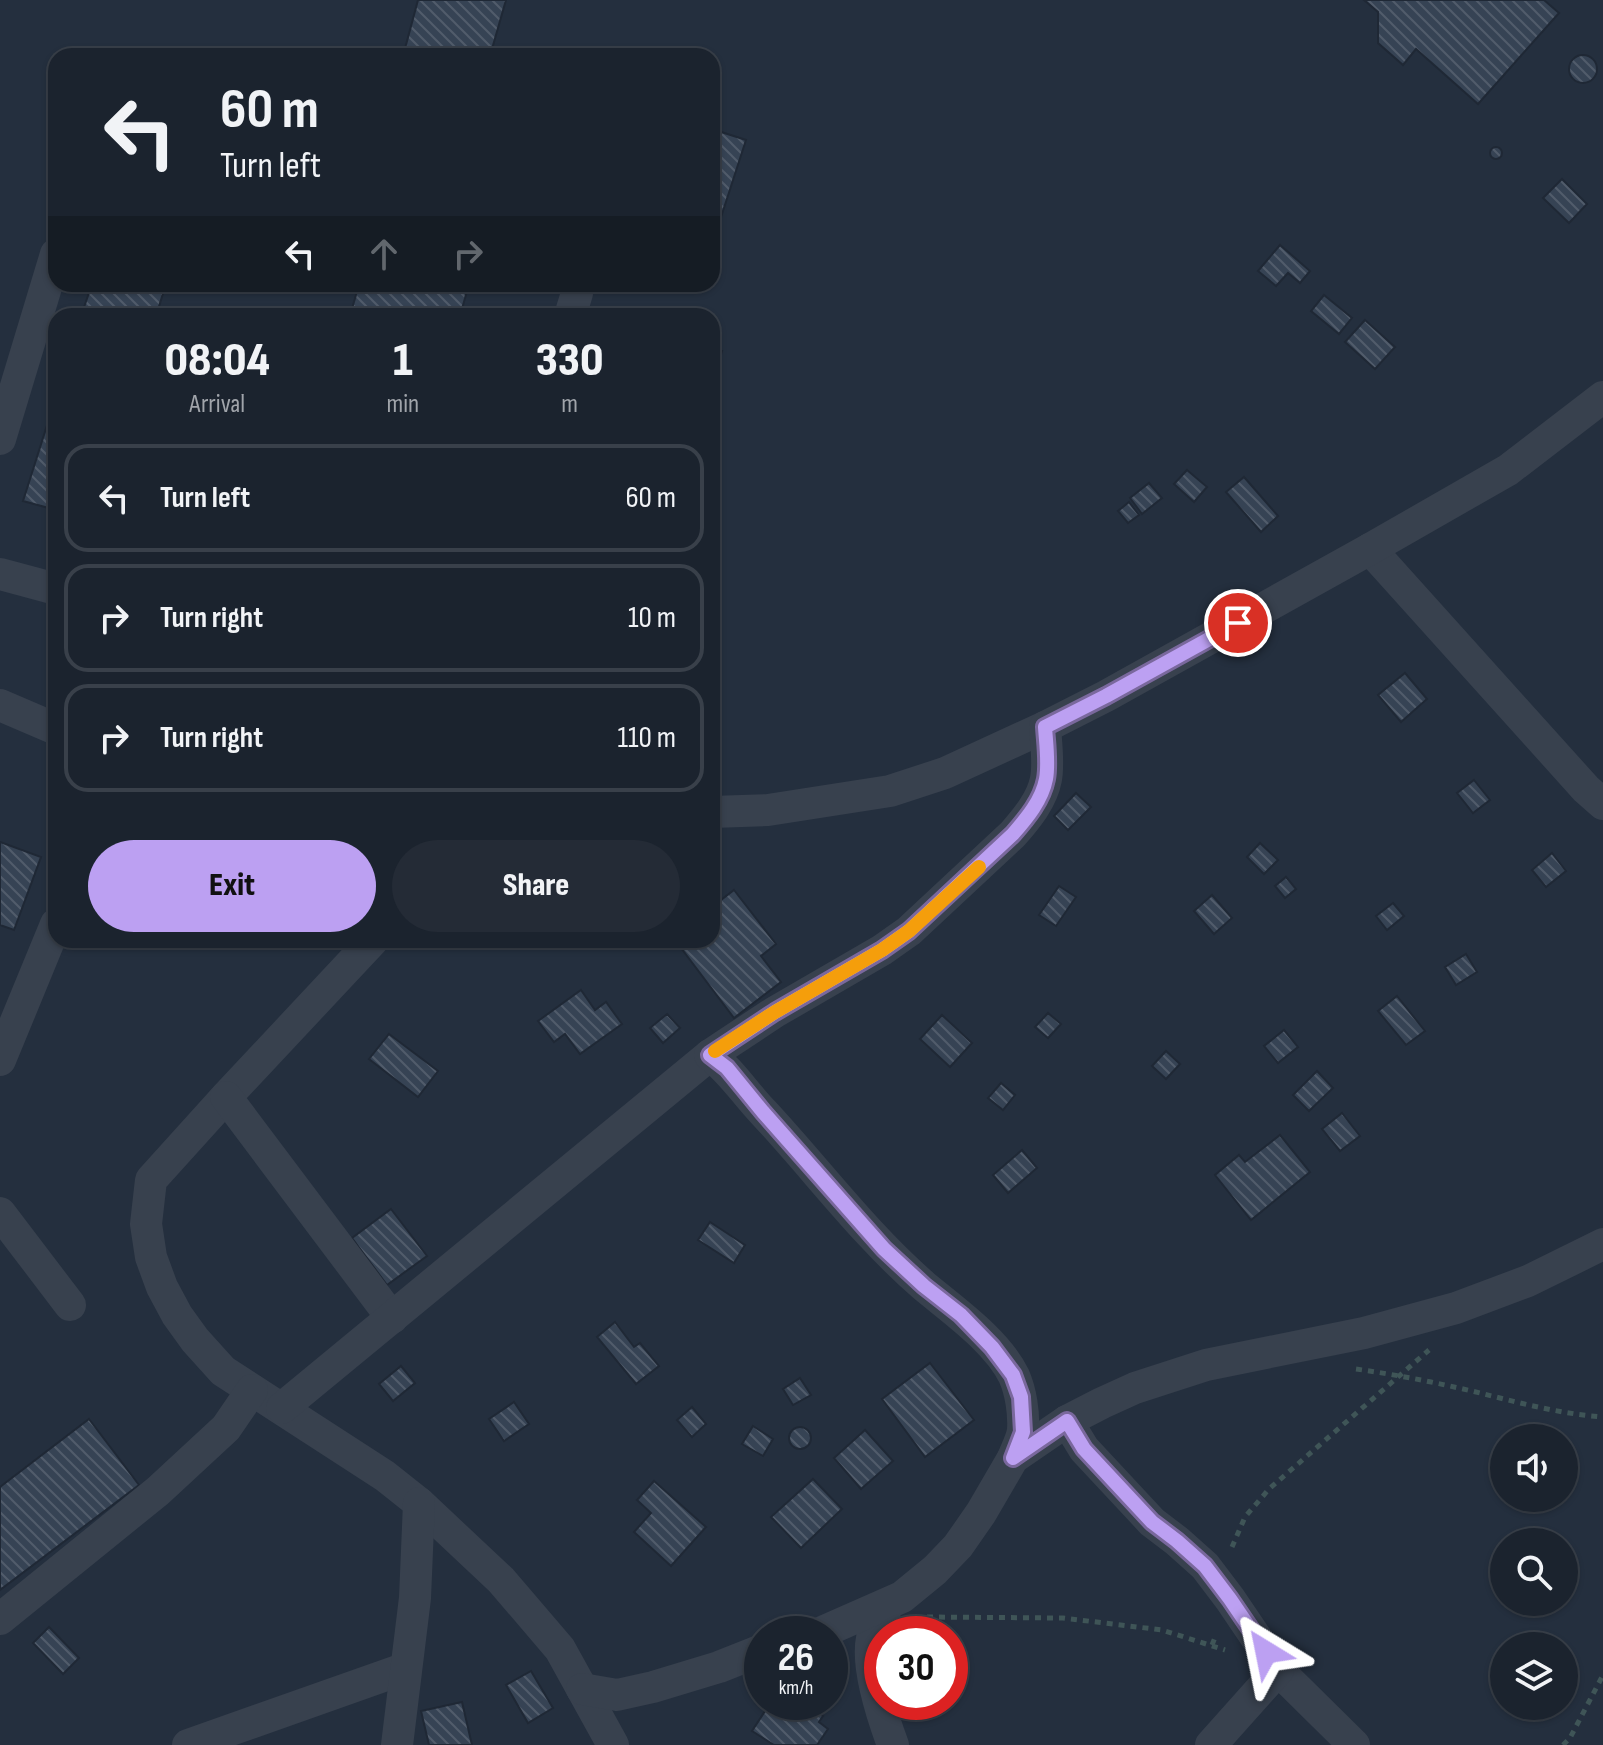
<!DOCTYPE html>
<style>
body{margin:0;font-family:"Sofia Sans Condensed",sans-serif;background:#242b36;color:#f1f3f6;height:100vh;display:flex;flex-direction:column;font-size:30px;white-space:nowrap}
*{box-sizing:border-box;margin:0}
p{font-size:26px;color:#a0a4aa}
.icon{flex:none;width:44px;height:44px;fill:none;stroke:currentColor;stroke-width:2;stroke-linecap:round;stroke-linejoin:round}
.map{position:relative;flex:1;overflow:hidden}
.drawer{position:absolute;left:48px;top:308px;width:672px;height:640px;display:flex;flex-direction:column;background:#1b232e;border-radius:24px;box-shadow:0 2px 6px #0004,0 0 0 2px #39404a}
.drawer>*{flex:none}
.hud{position:absolute;left:48px;top:48px;width:672px;height:244px;border-radius:24px;box-shadow:0 2px 6px #0004,0 0 0 2px #39404a;background:#1b232e;color:#f1f3f6;overflow:hidden}
.buttons{position:absolute;left:1490px;top:1424px;display:grid;gap:16px}
.buttons a{display:grid;place-items:center;width:88px;height:88px;border-radius:50%;background:#1b232e;box-shadow:0 2px 6px #0004,0 0 0 2px #39404a;font-size:40px}
.speed{position:absolute;left:744px;top:1616px;display:flex;gap:16px;font-size:40px;font-weight:700;text-align:center}
.speed>*{display:grid;place-content:center;width:104px;height:104px;border-radius:50%;background:#1b232e;box-shadow:0 2px 6px #0004,0 0 0 2px #39404a;line-height:1}
.speed small{font-size:20px;font-weight:400}
.speed .limit{border:12px solid #d22;background:#fff;color:#111}
.pin{position:absolute;display:grid;place-items:center;width:68px;height:68px;color:#fff;margin:-34px;border:4px solid #fff;border-radius:50%;box-shadow:0 2px 8px #0007}
.me{position:absolute;width:88px;margin:-44px;rotate:325deg;stroke-linejoin:round;filter:drop-shadow(0 0 6px #0008)}
.turn{display:flex;align-items:center;gap:28px;height:168px;padding:0 40px;font-size:36px}
.turn .icon{width:104px;height:104px;stroke-width:2.5}
.turn b{display:block;font-size:56px;line-height:68px}
.lanes{display:flex;align-items:center;height:76px;padding:0 40px;background:#0003;justify-content:center;gap:40px;direction:ltr}
.lanes .off{opacity:.35}
.eta{display:flex;justify-content:space-evenly;align-items:center;height:136px;text-align:center}
.eta b{font-size:48px;font-weight:800;line-height:56px}
.button{display:flex;gap:16px;margin-top:auto;padding:16px 40px}
.button a{flex:1;height:92px;border-radius:48px;background:#bca0f2;color:#111;font-size:32px;font-weight:800;line-height:92px;text-align:center}
.button a+a{background:#242b36;color:#f1f3f6}
ul{padding:0;list-style:none}
li{display:flex;align-items:center;gap:24px;height:108px;margin:0 16px 12px;padding:0 24px;border:4px solid #39404a;border-radius:24px}
li div{flex:1}
li b{display:block;font-size:30px}
li em{font-style:normal}
.map>svg:first-child{display:block}
.building{fill:url(#building-back-hatch);stroke:#1f2835;stroke-width:2}
.lines{fill:none;stroke-linecap:round;stroke-linejoin:round}
.path{stroke:#3f5557;stroke-width:5;stroke-dasharray:6 6;stroke-linecap:butt}
.minor{stroke:#38414e;stroke-width:32}
.route-casing{stroke:#7a689d;stroke-width:20}
.route{stroke:#bca0f2;stroke-width:14}
.slow{stroke:#f59e0b;stroke-width:14}
</style>
<div class="map">
<svg width="1603" height="1745" viewBox="0 0 1603 1745">
<defs>
<pattern id="building-back-hatch" width="6" height="6" patternUnits="userSpaceOnUse" patternTransform="scale(2)"><rect width="6" height="6" fill="#364354"/><path d="M-1 5l2 2M0 0l6 6M5-1l2 2" fill="none" stroke="#515c6b"/></pattern>
</defs>
<rect width="100%" height="100%" fill="#242f3e"/>
<g class="building">
<path d="M418 0H506L490 56H403Z"/>
<path d="M1364 0H1544L1559 13 1478 104 1416 49 1403 65 1378 43V12Z"/>
<circle cx="1583" cy="69" r="14"/>
<path d="M712 129 746 140 712 245Z"/>
<circle cx="1496" cy="153" r="6"/>
<path d="M1562 179 1587 204 1569 223 1543 198Z"/>
<path d="M1280 245 1310 271 1300 283 1288 273 1276 286 1258 271Z"/>
<path d="M92 284H166L156 316H81Z"/>
<path d="M359 284H469L460 316H350Z"/>
<path d="M1324 295 1352 318 1339 334 1311 311Z"/>
<path d="M1365 320 1395 347 1375 369 1345 342Z"/>
<path d="M712 349 722 351 712 383Z"/>
<path d="M56 397V510L23 501Z"/>
<path d="M1187 470 1207 487 1194 502 1174 484Z"/>
<path d="M1244 477 1278 516 1261 532 1226 492Z"/>
<path d="M1149 483 1162 498 1142 514 1130 498Z"/>
<path d="M1129 502 1139 515 1128 523 1118 511Z"/>
<path d="M1405 673 1427 699 1401 722 1378 695Z"/>
<path d="M1474 780 1490 800 1473 813 1457 793Z"/>
<path d="M1076 793 1091 807 1068 830 1054 816Z"/>
<path d="M0 842 41 857 14 930 0 925Z"/>
<path d="M1260 843 1278 860 1264 874 1247 857Z"/>
<path d="M1552 853 1566 871 1546 887 1532 870Z"/>
<path d="M1286 877 1296 889 1285 898 1275 886Z"/>
<path d="M1059 886 1076 897 1056 926 1039 915Z"/>
<path d="M734 890 776 944 761 956 781 982 734 1018 675 940H712V907Z"/>
<path d="M1212 895 1232 918 1214 934 1194 911Z"/>
<path d="M1393 903 1404 916 1387 930 1376 916Z"/>
<path d="M1466 954 1477 972 1456 985 1445 967Z"/>
<path d="M581 990 595 1010 606 1002 622 1024 580 1054 565 1034 554 1042 538 1021Z"/>
<path d="M1397 996 1425 1031 1406 1045 1378 1011Z"/>
<path d="M1048 1013 1061 1024 1048 1038 1035 1027Z"/>
<path d="M667 1014 680 1028 663 1043 650 1028Z"/>
<path d="M942 1015 972 1043 950 1067 920 1039Z"/>
<path d="M1284 1030 1298 1047 1278 1063 1264 1046Z"/>
<path d="M389 1034 438 1071 418 1097 369 1059Z"/>
<path d="M1166 1051 1180 1064 1166 1079 1152 1066Z"/>
<path d="M1317 1071 1333 1088 1309 1111 1293 1095Z"/>
<path d="M1001 1083 1015 1095 1003 1110 988 1098Z"/>
<path d="M1342 1113 1360 1136 1340 1151 1322 1129Z"/>
<path d="M1280 1135 1310 1172 1251 1220 1215 1175 1239 1155 1245 1162Z"/>
<path d="M1022 1150 1037 1168 1008 1193 993 1175Z"/>
<path d="M391 1209 427 1256 387 1285 352 1238Z"/>
<path d="M710 1222 745 1245 734 1263 698 1240Z"/>
<path d="M615 1322 634 1347 640 1343 659 1366 636 1384 597 1337Z"/>
<path d="M930 1363 974 1420 925 1457 882 1399Z"/>
<path d="M401 1366 415 1383 393 1401 379 1384Z"/>
<path d="M800 1378 811 1395 793 1405 783 1389Z"/>
<path d="M514 1402 529 1424 504 1441 489 1419Z"/>
<path d="M692 1407 706 1424 692 1437 677 1420Z"/>
<path d="M89 1419 139 1485 0 1590V1487Z"/>
<path d="M753 1426 773 1439 763 1456 742 1444Z"/>
<circle cx="800" cy="1438" r="11"/>
<path d="M865 1430 893 1461 861 1489 834 1458Z"/>
<path d="M813 1479 842 1509 801 1548 771 1517Z"/>
<path d="M654 1481 706 1527 671 1566 634 1532 651 1513 637 1500Z"/>
<path d="M49 1627 79 1658 63 1674 33 1643Z"/>
<path d="M531 1671 553 1708 528 1723 506 1685Z"/>
<path d="M462 1702 472 1745H429L421 1711Z"/>
<path d="M771 1702H792L804 1709 806 1705 823 1716 819 1722 828 1729 817 1745H774L752 1731Z"/>
</g>
<g class="lines">
<g class="path">
<path d="M1356 1369C1398 1375 1439 1383 1480 1393 1520 1403 1561 1414 1603 1417"/>
<path d="M1232 1547 1245 1517 1269 1489 1429 1350"/>
<path d="M927 1617 1063 1618 1162 1630 1225 1650"/>
<path d="M1212 1645 1216 1635"/>
<path d="M1563 1745 1570 1738 1603 1675"/>
</g>
<g class="minor">
<path d="M570 316 577 293"/>
<path d="M0 439 56 254"/>
<path d="M1370 549 1586 789 1603 804"/>
<path d="M0 574 56 589"/>
<path d="M0 705 56 729"/>
<path d="M712 812 768 810 890 791 945 773 1045 727 1106 696 1370 549 1508 470 1603 397"/>
<path d="M373 940 226 1097 151 1180 146 1224 151 1257 162 1287 177 1315 195 1340 223 1371 385 1476 419 1503 501 1580 560 1649 613 1745"/>
<path d="M0 1060 56 924"/>
<path d="M226 1097 392 1318"/>
<path d="M0 1213 70 1305"/>
<path d="M282 1408 710 1055"/>
<path d="M1067 1421 1084 1449 1152 1522 1177 1541 1205 1566 1230 1599 1278 1670 1354 1745"/>
<path d="M1013 1458C1016 1450 1022 1439 1023 1430 1024 1413 1021 1392 1014 1376 997 1341 954 1311 924 1286 864 1234 817 1170 763 1112 744 1092 732 1072 710 1055L775 1012 882 950 909 931 1013 834C1027 818 1042 800 1046 779 1049 763 1046 743 1045 727"/>
<path d="M889 1603C883 1614 875 1625 872 1638 866 1666 883 1718 893 1745"/>
<path d="M0 1619 158 1491 226 1428 252 1390"/>
<path d="M818 1634 902 1597 935 1570 958 1546 981 1513 1013 1458 1067 1421 1102 1403 1135 1388 1206 1365 1364 1333 1456 1308 1528 1281 1603 1244"/>
<path d="M582 1689 617 1695 653 1687 719 1667 762 1650"/>
<path d="M188 1745 406 1668"/>
<path d="M397 1745 415 1598 419 1503"/>
<path d="M1211 1745 1278 1670"/>
</g>
</g>
<g class="lines">
<defs>
<path id="route" d="M1238 623 1106 696 1045 727C1046 743 1049 763 1046 779 1042 800 1027 818 1013 834L909 931 882 950 775 1012 710 1055 727 1068 763 1112 884 1249 924 1286 961 1315 992 1347 1013 1375 1021 1397 1023 1432 1013 1458 1067 1421 1084 1449 1152 1522 1177 1541 1205 1566 1230 1599 1266 1652"/>
</defs>
<use href="#route" class="route-casing"/>
<use href="#route" class="route"/>
<path class="slow" d="M715 1051 775 1012 882 950 909 931 979 867"/>
</g>
</svg>
<div class="buttons">
<a><svg class="icon" aria-label="sound" viewBox="0 0 24 24"><path d="M4 9h4l5-4v14l-5-4H4zM17 9q2 3 0 6"/></svg></a>
<a><svg class="icon" aria-label="search" viewBox="0 0 24 24"><circle cx="10" cy="10" r="6"/><path d="M15 15l6 6"/></svg></a>
<a><svg class="icon" aria-label="layers" viewBox="0 0 24 24"><path d="M12 4l9 5-9 5-9-5zM3 14l9 5 9-5"/></svg></a>
</div>
<div class="speed"><div>26<small>km/h</small></div><div class="limit">30</div></div>
<div class="pin" style="left:1238px;top:623px;background:#d93025"><svg class="icon" aria-label="arrive" viewBox="0 0 24 24"><path d="M6 21V4h12l-3 4 3 4H6"/></svg></div>
<svg class="me" style="left:1266px;top:1652px" viewBox="-20 -20 40 40"><path d="M0-17L14 15 0 8-14 15z" fill="#bca0f2" stroke="#fff" stroke-width="4"/></svg>
<div class="hud">
<div class="turn"><svg class="icon" aria-label="left" viewBox="0 0 24 24"><path d="M17 20v-9H6M10 6l-5 5 5 5"/></svg><div><b>60 m</b>Turn left</div></div>
<div class="lanes"><svg class="icon" aria-label="left" viewBox="0 0 24 24"><path d="M17 20v-9H6M10 6l-5 5 5 5"/></svg><svg class="icon off" aria-label="ahead" viewBox="0 0 24 24"><path d="M12 20V5M6 11l6-6 6 6"/></svg><svg class="icon off" aria-label="right" viewBox="0 0 24 24"><path d="M7 20v-9h11M14 6l5 5-5 5"/></svg></div>
</div>
<section class="drawer">
<div class="eta">
<div><b>08:04</b><p>Arrival</p></div>
<div><b>1</b><p>min</p></div>
<div><b>330</b><p>m</p></div>
</div>
<ul>
<li><svg class="icon" aria-label="left" viewBox="0 0 24 24"><path d="M17 20v-9H6M10 6l-5 5 5 5"/></svg><div><b>Turn left</b></div><em>60 m</em></li>
<li><svg class="icon" aria-label="right" viewBox="0 0 24 24"><path d="M7 20v-9h11M14 6l5 5-5 5"/></svg><div><b>Turn right</b></div><em>10 m</em></li>
<li><svg class="icon" aria-label="right" viewBox="0 0 24 24"><path d="M7 20v-9h11M14 6l5 5-5 5"/></svg><div><b>Turn right</b></div><em>110 m</em></li>
</ul>
<div class="button"><a>Exit</a><a>Share</a></div>
</section>
</div>
